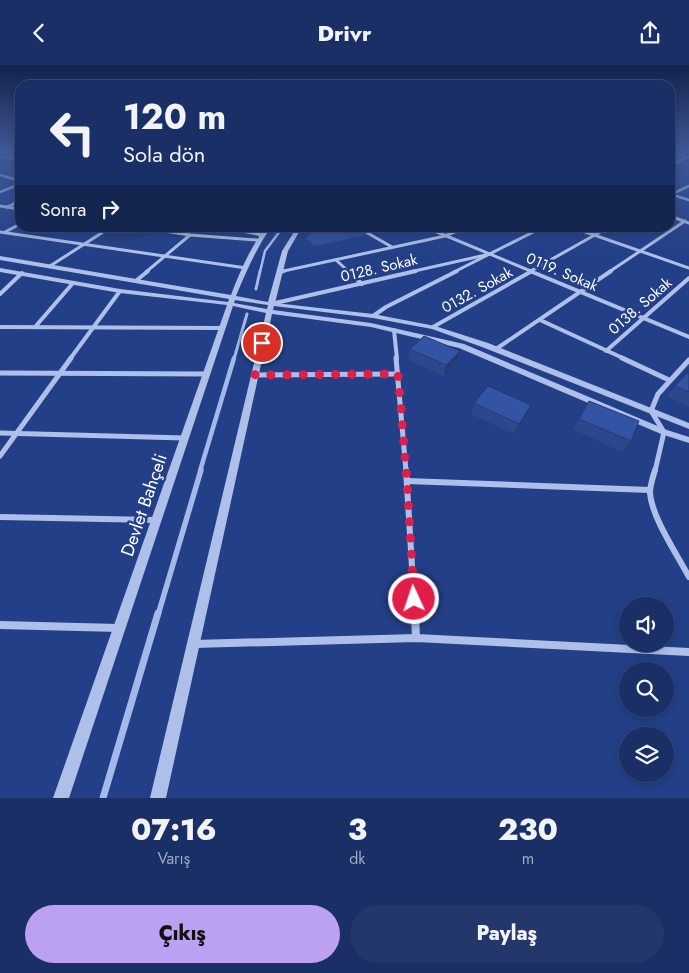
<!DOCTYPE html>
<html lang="tr">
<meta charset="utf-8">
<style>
body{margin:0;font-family:Jost,sans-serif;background:#23376b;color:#f1f3f6;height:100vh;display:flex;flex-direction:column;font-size:19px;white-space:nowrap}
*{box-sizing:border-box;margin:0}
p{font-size:16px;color:#9fa9bf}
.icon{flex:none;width:28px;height:28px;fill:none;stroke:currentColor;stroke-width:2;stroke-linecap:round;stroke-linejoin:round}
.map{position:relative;height:733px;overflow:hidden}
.drawer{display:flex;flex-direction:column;background:#1a2f65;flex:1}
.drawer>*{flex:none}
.hud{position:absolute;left:15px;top:15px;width:660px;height:152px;border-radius:15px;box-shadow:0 2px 8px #0003,0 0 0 1px #384a79;background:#1a2f65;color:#f1f3f6;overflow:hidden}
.controls{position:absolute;left:619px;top:532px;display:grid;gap:10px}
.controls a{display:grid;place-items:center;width:55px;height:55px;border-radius:50%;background:#1a2f65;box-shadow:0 2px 8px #0003,0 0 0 1px #384a79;font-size:25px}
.pin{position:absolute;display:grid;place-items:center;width:42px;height:42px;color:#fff;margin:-21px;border:2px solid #fff;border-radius:50%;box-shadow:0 1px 5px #0007}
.me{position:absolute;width:55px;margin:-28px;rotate:357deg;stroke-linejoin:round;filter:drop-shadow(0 0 4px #0008)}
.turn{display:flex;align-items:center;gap:18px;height:105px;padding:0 25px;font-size:22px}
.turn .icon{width:65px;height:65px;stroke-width:2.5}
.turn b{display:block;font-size:35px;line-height:42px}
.then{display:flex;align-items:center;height:48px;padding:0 25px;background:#0003;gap:10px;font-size:19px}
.eta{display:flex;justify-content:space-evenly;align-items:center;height:85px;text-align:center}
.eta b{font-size:30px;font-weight:800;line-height:35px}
.primary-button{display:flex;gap:10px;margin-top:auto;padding:10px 25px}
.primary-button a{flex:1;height:58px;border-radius:30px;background:#bca0f2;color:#111;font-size:20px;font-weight:800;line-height:58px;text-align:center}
.primary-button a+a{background:#23376b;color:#f1f3f6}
header{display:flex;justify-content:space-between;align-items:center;height:65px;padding:0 25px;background:#1a2f65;font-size:22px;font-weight:800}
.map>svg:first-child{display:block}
.green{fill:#2e4f9f}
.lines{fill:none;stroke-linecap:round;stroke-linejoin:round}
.stream-far4{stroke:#a3b9ea;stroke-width:2.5}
.stream-far3{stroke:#a3b9ea;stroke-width:3}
.stream-far2{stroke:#a3b9ea;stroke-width:4.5}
.stream-far1{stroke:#a3b9ea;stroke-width:5.5}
.stream{stroke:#a3b9ea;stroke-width:7}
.minor-far5{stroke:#aec0e9;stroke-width:2.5}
.minor-far4{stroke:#aec0e9;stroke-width:3}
.minor-far3{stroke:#aec0e9;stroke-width:4}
.minor-far2{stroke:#aec0e9;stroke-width:5}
.minor-far1{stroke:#aec0e9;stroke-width:6}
.minor{stroke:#aec0e9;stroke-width:8}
.tertiary{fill:#aec0e9;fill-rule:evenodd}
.wall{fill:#2c488d}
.shaded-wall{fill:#243b73}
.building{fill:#3354a4;stroke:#243b73}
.route{stroke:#e11d48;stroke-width:9;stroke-dasharray:0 16.2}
.labels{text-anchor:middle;stroke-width:5;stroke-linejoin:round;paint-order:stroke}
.far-street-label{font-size:15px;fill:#fff;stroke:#233f87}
.street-label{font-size:18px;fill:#fff;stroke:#233f87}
</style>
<header><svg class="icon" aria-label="back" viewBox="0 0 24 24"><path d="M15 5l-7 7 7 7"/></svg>Drivr<svg class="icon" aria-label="share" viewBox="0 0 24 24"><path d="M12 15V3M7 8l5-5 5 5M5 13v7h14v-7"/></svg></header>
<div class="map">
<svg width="689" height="733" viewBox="0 0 689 733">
<rect width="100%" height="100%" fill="#233f87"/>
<path class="green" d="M316 162 353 163 366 170 315 181 306 173Z"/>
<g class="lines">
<path class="stream-far4" d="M260 207 265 186 283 162"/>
<g class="stream-far3">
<path d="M256 224 260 206"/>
<path d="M234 294 247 249"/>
</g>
<path class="stream-far2" d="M200 406 234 293"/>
<path class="stream-far1" d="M158 550 201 405"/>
<path class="stream" d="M103 733 158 548"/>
<g class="minor-far5">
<path d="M670 88 687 92"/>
<path d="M3 92 20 95"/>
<path d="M670 101 689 91"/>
<path d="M0 110 20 116"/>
<path d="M0 127 20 119"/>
<path d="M670 129 689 135"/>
<path d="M670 130 689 121"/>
<path d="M13 139 20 136"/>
</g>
<g class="minor-far4">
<path d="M0 141 20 144"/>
<path d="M7 142 16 138"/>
<path d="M670 151 689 158"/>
<path d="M140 162 190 170 257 175"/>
<path d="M222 162 262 170"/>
<path d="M357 162 392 182"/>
<path d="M425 162 533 207"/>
<path d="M571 162 689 203"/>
<path d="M0 167 246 203"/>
<path d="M5 167 20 159"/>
<path d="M336 195 349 207"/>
<path d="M50 201 111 162"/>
<path d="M146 207 190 170"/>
<path d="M279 207 445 171 466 162"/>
<path d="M410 207 490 189"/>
<path d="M454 207 543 162"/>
<path d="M529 207 609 162"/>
<path d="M609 207 685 156"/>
</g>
<g class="minor-far3">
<path d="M348 206 362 219"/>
<path d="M530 206 689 272"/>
<path d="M279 207 284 206"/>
<path d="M137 215 148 206"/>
<path d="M0 229 22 208"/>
<path d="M271 239 416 206"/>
<path d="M373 251 386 242 457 206"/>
<path d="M540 255 625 294"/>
<path d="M0 262 223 263"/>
<path d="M35 262 73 218"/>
<path d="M433 262 532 206"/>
<path d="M394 265 397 294"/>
<path d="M496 284 611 206"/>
<path d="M606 286 689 213"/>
<path d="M70 294 120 226"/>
</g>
<g class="minor-far2">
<path d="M396 293 406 406"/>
<path d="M622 293 669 315"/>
<path d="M0 308 207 309"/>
<path d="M255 310 398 309"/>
<path d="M0 368 184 373"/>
<path d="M0 391 71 293"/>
<path d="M655 406 664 367 651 346 658 329 689 295"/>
</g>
<g class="minor-far1">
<path d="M406 405 415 550"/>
<path d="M655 405C653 412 650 420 650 428 652 453 677 489 689 512"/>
<path d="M407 416 650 425"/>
<path d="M0 452 155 455"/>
</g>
<g class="minor">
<path d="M415 548 416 573"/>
<path d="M0 560 118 563"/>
<path d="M194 579 416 573 689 587"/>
</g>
<path class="tertiary" d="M266 162H271C256 184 246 207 236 231L268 237 282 186 297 162H302L288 186 275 238 373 249 435 261 488 278 689 358V364L482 282 432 264 373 253 274 241 273 245 371 258 464 279 667 365 689 372V378L661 369 459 283 371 262 272 249 166 733H150L266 248 233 241 69 733H53L227 240 120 228 0 207V203L120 224 228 237 229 234 0 195V191L231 230C240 206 250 183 266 162ZM235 235 268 240 267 244 234 238Z"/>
</g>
<g class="wall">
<path d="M410 284 457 297 444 311 408 295Z"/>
<path d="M687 308 689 309V342L667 331Z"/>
<path d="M589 336 631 376 622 387 573 364Z"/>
<path d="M474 338 526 351 514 369 471 349Z"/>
</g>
<g class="shaded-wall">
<path d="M130 162H144L147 171 130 176 108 178 102 166Z"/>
<path d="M460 286 457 297 444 311 446 300Z"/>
<path d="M531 340 526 351 514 369 519 359Z"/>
</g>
<g class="building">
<path d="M104 162H130L125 164 102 166Z"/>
<path d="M424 271 460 286 446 300 410 284Z"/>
<path d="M687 308 689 309V327L675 321Z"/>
<path d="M488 321 531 340 519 359 474 338Z"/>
<path d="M589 336 639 356 631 376 579 354Z"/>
</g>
<linearGradient id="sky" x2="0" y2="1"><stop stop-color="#13234a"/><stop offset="0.46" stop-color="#3f5896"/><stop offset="1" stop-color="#3f5896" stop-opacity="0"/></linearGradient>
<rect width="689" height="188" fill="url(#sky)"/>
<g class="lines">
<path class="route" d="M262 278 255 310 398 309 407 416 414 534"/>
</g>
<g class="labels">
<g class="far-street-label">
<text transform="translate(379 203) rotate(-13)" y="5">0128. Sokak</text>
<text transform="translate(562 207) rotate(23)" y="5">0119. Sokak</text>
<text transform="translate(477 225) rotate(-29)" y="5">0132. Sokak</text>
<text transform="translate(640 241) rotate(-41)" y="5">0138. Sokak</text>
</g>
<g class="street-label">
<text transform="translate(144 440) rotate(-71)" y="6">Devlet Bahçeli</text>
</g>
</g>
</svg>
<div class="controls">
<a><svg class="icon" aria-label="sound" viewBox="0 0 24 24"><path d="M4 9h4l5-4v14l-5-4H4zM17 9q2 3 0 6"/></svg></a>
<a><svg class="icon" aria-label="search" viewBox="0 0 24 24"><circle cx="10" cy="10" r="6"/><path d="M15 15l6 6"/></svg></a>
<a><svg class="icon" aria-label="layers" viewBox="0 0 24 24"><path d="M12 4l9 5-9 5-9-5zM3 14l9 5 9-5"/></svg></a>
</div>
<div class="pin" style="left:262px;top:278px;background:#d93025"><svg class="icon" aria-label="arrive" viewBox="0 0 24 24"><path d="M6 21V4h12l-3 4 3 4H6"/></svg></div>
<svg class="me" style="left:414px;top:534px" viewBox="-20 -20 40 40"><circle r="17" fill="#e11d48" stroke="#fff" stroke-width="3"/><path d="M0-11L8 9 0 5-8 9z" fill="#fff"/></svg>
<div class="hud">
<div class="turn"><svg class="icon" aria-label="left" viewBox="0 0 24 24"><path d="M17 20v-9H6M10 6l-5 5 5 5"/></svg><div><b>120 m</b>Sola dön</div></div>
<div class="then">Sonra<svg class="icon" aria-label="right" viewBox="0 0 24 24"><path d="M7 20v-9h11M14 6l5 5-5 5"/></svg></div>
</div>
</div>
<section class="drawer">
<div class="eta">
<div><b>07:16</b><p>Varış</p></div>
<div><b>3</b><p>dk</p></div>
<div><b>230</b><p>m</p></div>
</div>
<div class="primary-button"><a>Çıkış</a><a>Paylaş</a></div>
</section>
